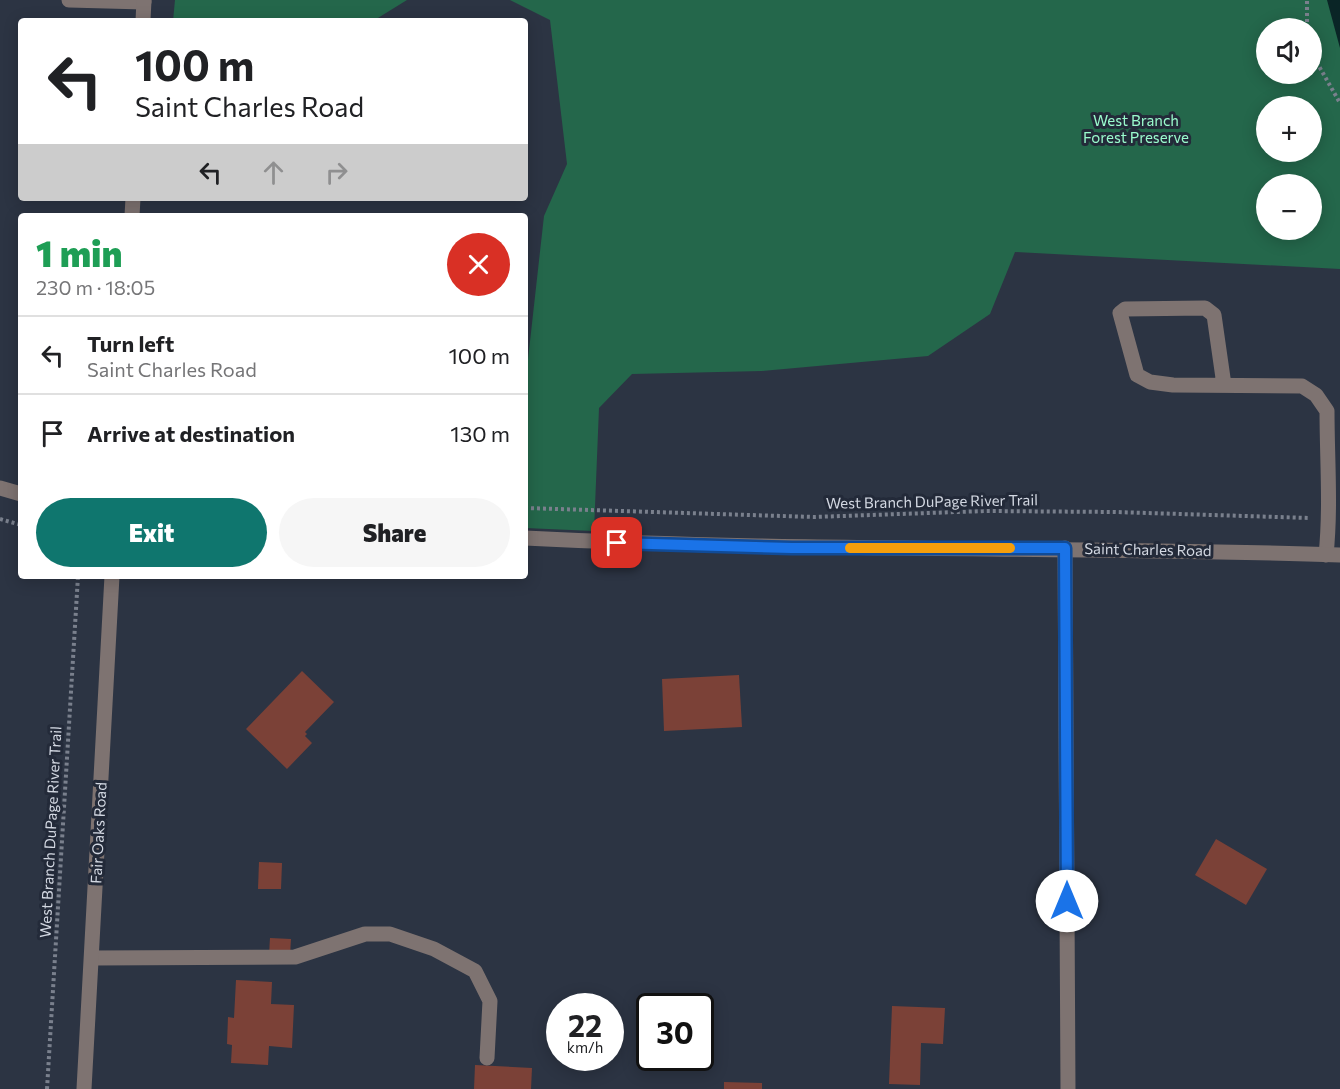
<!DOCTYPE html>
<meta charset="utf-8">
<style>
body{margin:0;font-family:Commissioner,sans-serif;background:#f6f6f6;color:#202124;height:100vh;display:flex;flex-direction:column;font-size:22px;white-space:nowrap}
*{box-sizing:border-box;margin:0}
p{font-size:20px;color:#757577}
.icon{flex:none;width:33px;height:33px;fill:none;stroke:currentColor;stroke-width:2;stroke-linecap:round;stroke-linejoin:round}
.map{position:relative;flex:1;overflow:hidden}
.drawer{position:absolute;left:18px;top:213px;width:510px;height:366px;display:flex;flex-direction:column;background:#fff;border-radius:6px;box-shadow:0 3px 15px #0003}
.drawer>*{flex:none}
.top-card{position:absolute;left:18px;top:18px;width:510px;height:183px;border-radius:6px;box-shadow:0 3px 15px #0003;background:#fff;color:#202124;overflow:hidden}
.controls{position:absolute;left:1256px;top:18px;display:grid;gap:12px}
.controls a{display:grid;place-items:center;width:66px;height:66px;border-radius:50%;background:#fff;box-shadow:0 3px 15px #0003;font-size:30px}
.speed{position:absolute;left:546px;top:993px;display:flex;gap:12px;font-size:30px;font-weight:700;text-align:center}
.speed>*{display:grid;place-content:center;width:78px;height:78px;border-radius:50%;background:#fff;box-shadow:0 3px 15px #0003;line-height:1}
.speed small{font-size:15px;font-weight:400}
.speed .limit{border:3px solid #111;border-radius:9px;background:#fff;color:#111}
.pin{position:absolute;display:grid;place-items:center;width:51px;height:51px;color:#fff;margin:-26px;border-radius:12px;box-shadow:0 3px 9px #0006}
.me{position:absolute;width:66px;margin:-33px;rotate:0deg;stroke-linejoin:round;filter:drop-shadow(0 0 4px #0008)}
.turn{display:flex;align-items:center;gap:21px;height:126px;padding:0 18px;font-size:27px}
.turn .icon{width:78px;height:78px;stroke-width:2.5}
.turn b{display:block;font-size:42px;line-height:51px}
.lanes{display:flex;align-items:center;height:57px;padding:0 18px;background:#0003;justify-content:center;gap:30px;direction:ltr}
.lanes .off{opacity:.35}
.round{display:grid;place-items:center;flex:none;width:63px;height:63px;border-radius:32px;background:#f6f6f6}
.summary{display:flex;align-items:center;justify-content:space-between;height:102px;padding:0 18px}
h1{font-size:36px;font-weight:800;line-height:45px;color:#1e9e55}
.cta{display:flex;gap:12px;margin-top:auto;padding:12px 18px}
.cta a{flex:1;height:69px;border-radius:36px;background:#0f766e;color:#fff;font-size:24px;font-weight:800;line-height:69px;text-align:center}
.cta a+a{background:#f6f6f6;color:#202124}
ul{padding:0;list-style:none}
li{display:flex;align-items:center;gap:18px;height:78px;padding:0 18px;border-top:2px solid #e0e0e0}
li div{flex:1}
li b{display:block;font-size:22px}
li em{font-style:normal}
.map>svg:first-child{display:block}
.green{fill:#24674b;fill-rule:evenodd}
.water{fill:#0a2526}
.building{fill:#7b4137}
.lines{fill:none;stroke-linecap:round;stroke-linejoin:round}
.path{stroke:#7a808d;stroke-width:4;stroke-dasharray:3 3;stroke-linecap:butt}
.minor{stroke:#7e7371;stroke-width:15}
.route-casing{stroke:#114b97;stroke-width:15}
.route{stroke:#1a73e8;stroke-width:10}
.slow{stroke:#f59e0b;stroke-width:10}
.labels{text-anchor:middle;stroke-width:6;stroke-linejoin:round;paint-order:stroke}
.park-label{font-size:15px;fill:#9afbcd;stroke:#232a39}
.street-label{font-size:15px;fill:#d3d8e2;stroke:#232a39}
</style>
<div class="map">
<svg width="1340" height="1089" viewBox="0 0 1340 1089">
<rect width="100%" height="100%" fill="#2c3443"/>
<g class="green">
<path d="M175 0H407L373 21H173Z"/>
<path d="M510 0H1340V269L1015 252 990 314 928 356 762 371 632 374 599 408 594 531 525 528V386L544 216 567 164 550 20ZM1266 28H1311V74H1266ZM1266 106H1311V152H1266ZM1266 184H1311V230H1266Z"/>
</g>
<path class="water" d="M1327 0H1340V48Z"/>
<g class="building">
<path d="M302 671 334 702 305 732 307 734 305 736 312 743 287 769 246 729Z"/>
<path d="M739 675 742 727 664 731 662 679Z"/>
<path d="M1216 839 1267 869 1246 905 1195 875Z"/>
<path d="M259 862 282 863 281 889H258Z"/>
<path d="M270 938 291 939 290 956 269 955Z"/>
<path d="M236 980 272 982 271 1004 294 1005 292 1048 269 1046 268 1065 231 1063 232 1045 227 1044 228 1017 234 1018Z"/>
<path d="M892 1006 945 1008 943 1044 921 1043 920 1085 889 1084Z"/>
<path d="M475 1065 532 1068 531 1089H474Z"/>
<path d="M724 1082 762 1083V1089H724Z"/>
</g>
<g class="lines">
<g class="path">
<path d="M1307 28V0"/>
<path d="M1311 45 1316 61 1340 103"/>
<path d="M525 508 814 517 986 511 1115 512 1310 518"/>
<path d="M0 519 21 525"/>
<path d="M47 1089 78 576"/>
</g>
<g class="minor">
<path d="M69 0 144 2"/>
<path d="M143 21 144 0"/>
<path d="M132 216 133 198"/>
<path d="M1224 385 1214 315 1205 308 1125 309 1120 313 1137 375 1150 382 1173 385 1302 386 1316 395 1327 411C1327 459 1331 507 1326 555"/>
<path d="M0 488 21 494"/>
<path d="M525 538C797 552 1068 546 1340 555"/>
<path d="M1065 548 1068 1089"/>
<path d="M93 958 295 957 365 934H390L434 949 475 971 490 1001 487 1058"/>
<path d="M84 1089 112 576"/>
</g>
</g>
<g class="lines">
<defs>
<path id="route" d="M617 543 792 548H1065L1067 901"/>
</defs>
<use href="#route" class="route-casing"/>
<use href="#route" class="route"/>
<path class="slow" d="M850 548H1010"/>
</g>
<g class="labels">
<g class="park-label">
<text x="1136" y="126">West Branch<tspan x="1136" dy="17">Forest Preserve</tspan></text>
</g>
<g class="street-label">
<text transform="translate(932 502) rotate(-1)" y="5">West Branch DuPage River Trail</text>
<text transform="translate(1148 550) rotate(1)" y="5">Saint Charles Road</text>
<text transform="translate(51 832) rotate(-87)" y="5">West Branch DuPage River Trail</text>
<text transform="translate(99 833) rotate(-87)" y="5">Fair Oaks Road</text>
</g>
</g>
</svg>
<div class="controls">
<a><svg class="icon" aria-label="sound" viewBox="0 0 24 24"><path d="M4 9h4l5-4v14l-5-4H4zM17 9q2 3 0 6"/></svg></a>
<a>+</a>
<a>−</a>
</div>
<div class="speed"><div>22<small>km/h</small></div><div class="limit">30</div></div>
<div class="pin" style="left:617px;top:543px;background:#d93025"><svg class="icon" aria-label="arrive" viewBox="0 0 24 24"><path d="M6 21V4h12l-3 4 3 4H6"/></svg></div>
<svg class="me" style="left:1067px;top:901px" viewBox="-20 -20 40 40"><circle r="19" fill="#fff"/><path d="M0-13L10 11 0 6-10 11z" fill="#1a73e8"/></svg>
<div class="top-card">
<div class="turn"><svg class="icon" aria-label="left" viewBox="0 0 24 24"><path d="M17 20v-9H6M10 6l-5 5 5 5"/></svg><div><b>100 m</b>Saint Charles Road</div></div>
<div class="lanes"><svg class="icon" aria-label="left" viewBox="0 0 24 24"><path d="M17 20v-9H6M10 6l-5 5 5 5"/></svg><svg class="icon off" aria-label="ahead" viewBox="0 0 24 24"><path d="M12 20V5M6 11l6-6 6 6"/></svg><svg class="icon off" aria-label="right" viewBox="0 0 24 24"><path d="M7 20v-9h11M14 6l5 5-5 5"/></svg></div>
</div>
<section class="drawer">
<div class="summary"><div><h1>1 min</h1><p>230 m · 18:05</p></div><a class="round" style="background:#d93025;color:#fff"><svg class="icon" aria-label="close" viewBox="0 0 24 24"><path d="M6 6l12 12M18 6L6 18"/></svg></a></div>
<ul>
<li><svg class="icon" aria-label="left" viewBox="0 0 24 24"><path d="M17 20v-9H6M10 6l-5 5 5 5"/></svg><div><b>Turn left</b><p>Saint Charles Road</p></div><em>100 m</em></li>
<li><svg class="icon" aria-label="arrive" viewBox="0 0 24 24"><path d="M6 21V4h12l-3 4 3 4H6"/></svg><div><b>Arrive at destination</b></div><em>130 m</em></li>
</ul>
<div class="cta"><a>Exit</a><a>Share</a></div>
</section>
</div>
